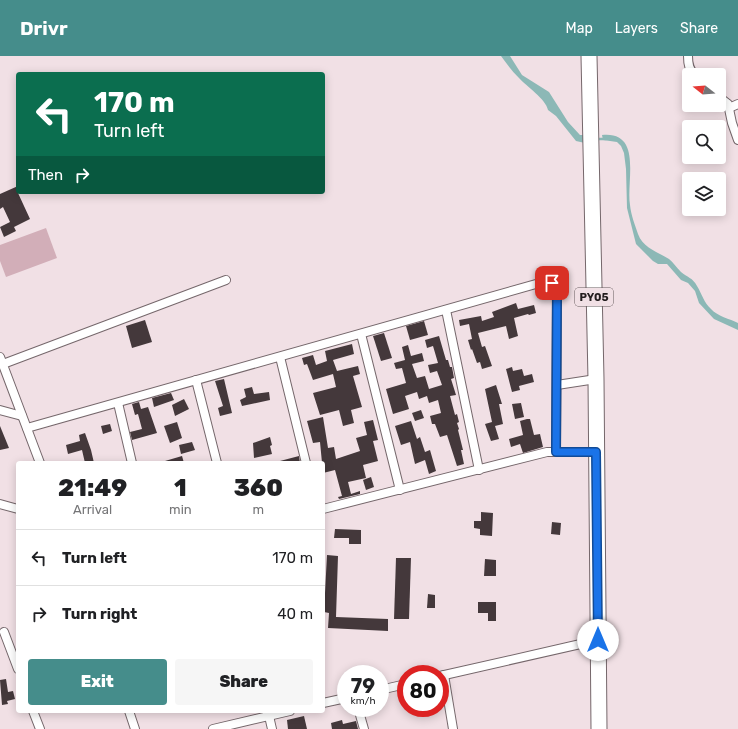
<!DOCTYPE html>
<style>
body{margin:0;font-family:Rubik,sans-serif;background:#f6f6f6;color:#202124;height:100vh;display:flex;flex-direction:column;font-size:15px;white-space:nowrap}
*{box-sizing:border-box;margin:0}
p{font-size:13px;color:#757577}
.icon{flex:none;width:22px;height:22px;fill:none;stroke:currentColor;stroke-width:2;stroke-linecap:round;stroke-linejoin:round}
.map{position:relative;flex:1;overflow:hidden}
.details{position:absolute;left:16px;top:405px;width:309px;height:252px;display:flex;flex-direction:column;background:#fff;border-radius:4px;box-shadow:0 2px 10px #0003}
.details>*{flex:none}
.banner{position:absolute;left:16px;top:16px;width:309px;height:122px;border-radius:4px;box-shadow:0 2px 10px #0003;background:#0b6e4f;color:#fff;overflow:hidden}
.needle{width:26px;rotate:287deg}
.tools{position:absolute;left:682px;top:12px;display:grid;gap:8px}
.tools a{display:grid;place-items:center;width:44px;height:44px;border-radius:4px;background:#fff;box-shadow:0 2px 10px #0003;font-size:20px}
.speed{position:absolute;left:337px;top:609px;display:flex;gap:8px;font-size:20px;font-weight:700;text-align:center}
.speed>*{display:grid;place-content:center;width:52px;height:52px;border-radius:50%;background:#fff;box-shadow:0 2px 10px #0003;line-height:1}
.speed small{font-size:10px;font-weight:400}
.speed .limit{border:6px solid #d22;background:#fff;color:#111}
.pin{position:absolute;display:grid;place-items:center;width:34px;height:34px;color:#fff;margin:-17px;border-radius:8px;box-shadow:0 2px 6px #0006}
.me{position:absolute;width:44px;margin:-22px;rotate:0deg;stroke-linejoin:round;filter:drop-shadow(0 0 3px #0008)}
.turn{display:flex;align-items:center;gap:14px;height:84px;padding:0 12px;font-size:18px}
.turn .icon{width:52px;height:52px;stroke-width:2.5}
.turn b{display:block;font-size:28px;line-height:34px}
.then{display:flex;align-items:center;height:38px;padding:0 12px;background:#0003;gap:8px;font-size:15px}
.eta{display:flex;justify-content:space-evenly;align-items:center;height:68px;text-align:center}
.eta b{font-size:24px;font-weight:800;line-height:28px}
.primary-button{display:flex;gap:8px;margin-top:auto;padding:8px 12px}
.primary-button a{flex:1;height:46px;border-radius:4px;background:#458d8b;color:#fff;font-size:16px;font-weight:800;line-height:46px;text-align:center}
.primary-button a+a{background:#f6f6f6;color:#202124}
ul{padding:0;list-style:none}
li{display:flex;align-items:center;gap:12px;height:56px;padding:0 12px;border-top:1px solid #e0e0e0}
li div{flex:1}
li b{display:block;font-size:15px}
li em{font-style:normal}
header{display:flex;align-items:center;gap:24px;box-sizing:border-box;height:56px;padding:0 20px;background:#458d8b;color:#fff}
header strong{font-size:19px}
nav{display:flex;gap:22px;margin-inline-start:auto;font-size:14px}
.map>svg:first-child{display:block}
.green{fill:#d2aeb8}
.water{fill:#8cb8b6}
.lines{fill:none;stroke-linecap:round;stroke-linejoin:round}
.stream{stroke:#8cb8b6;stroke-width:2.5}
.building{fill:#44383b}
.street-casing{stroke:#75676b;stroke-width:10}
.highway-casing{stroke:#75676b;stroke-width:17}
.street{stroke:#fff;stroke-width:8}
.highway{stroke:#fff;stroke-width:15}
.route-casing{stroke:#114b97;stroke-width:10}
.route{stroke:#1a73e8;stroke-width:7}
.labels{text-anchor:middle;stroke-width:4;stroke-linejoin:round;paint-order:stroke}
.shield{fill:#f1e0e5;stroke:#62585a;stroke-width:1}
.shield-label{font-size:11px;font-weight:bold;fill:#241e1f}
</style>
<header>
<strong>Drivr</strong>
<nav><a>Map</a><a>Layers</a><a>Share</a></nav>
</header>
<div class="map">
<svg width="738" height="673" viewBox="0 0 738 673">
<rect width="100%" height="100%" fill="#f1e0e5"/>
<path class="green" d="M46 172 57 202 6 221 0 205V189Z"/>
<g class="water">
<path d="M501 0H510L522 19 549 36 568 66 580 79H585V87L576 85 556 60 548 54C546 43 526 30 519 22 512 15 506 7 501 0Z"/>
<path d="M602 79C643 75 626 125 630 149 631 159 635 169 638 178 643 192 658 196 669 203 673 206 677 212 681 216 687 221 693 222 697 230 702 238 704 247 711 253 717 260 730 263 738 267V274L714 263 699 247 695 235 688 227 681 224 667 208H658L653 205 636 188 627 152 626 113 624 97 621 90 617 86 603 84Z"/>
</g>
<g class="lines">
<path class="stream" d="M595 83H606"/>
</g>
<g class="building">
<path d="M18 130V137L30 163 14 171 16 175 4 181 0 171 10 166 3 151 0 153V138Z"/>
<path d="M516 247 518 253 534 249 536 257 529 259 528 258 514 262 518 280 509 283 506 270 478 277 482 291 485 290 492 310 482 313 480 306 477 307 472 293 471 294 468 284 472 283 469 268 460 270 459 264 481 260 482 265 494 261 492 256Z"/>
<path d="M145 264 152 286 132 292 126 270Z"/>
<path d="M424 265 428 279 410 284 406 270Z"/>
<path d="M384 277 392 302 381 305 373 280Z"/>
<path d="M439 280 446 304H448L450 311H452L454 322 451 323 456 339 450 340 455 359 457 358 459 366 457 367 459 373 458 374 463 394H461L464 408 457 410 447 379 440 381 435 368H432L430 360 441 357 438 344 429 347 427 340 419 343 417 336 405 340 409 353 393 358 386 333 406 327 402 312 396 313 394 307 405 304 402 291 408 289 411 300 422 297 424 305 412 308 417 322 425 320 429 333 442 329 437 315 430 317 428 309 438 307 433 290 427 292 425 284Z"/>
<path d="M352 288 354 298 333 304 337 315 358 310 360 318 353 320 362 351 351 354 354 367 343 370 339 354 320 359 313 337 336 331 333 318 313 324 307 308 304 309 302 302 313 299 316 309 327 305 325 295Z"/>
<path d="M512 311 513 315 522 313 524 320 532 318 534 326 519 330 520 334 512 336 506 313Z"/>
<path d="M224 323 232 357 220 360 218 352 223 350 215 325Z"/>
<path d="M496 329 502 348H499L503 368 495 370 499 383 491 385 485 368 492 366 485 333Z"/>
<path d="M252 331 254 338 269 336 270 344 242 350 240 344 246 341 244 333Z"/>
<path d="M171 337 174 344 154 351 152 342Z"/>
<path d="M184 343 189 353 175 360 172 349Z"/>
<path d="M139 346 141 353 148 351 157 377 132 384 130 376 142 373 138 358 135 359 132 348Z"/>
<path d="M521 347 524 361 515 363 512 348Z"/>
<path d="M421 354 424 362 415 365 412 357Z"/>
<path d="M323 361 328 392 334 391 336 403 360 395 356 382 367 379 364 366 373 364 378 384 373 385 378 405 363 409 366 422 348 426 351 438 360 435V438L339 443 338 441 342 440 335 414 323 417 320 386 313 387 307 365Z"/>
<path d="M527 363H530L534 379 540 378 543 391 523 397 520 388 511 391 509 383 523 379 520 365Z"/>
<path d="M411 365 417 383 420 381 425 396 430 394 436 415 429 418 425 404 415 408 410 386 401 389 395 370Z"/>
<path d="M177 366 182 382 170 387 164 370Z"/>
<path d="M110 368 112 375 103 378 101 370Z"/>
<path d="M0 370 9 392 0 394Z"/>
<path d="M85 377 91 394 94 407H85L82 394 68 398 66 389 80 385 79 379Z"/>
<path d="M270 381 272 389 270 390 272 398 254 402 253 387Z"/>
<path d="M192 386 195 394 181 398 179 389Z"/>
<path d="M182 400 184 407H165V405Z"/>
<path d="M299 400 300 407H280V405Z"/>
<path d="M371 421 374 431 366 434 363 424Z"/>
<path d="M481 456 493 457 492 480 480 479V473L474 472V465H481Z"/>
<path d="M552 466 561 467 560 479 551 478Z"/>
<path d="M335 473 361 474V488H349V482H334Z"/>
<path d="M327 499 338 500 336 561 388 563V575L328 572 329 557 324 556Z"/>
<path d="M396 502H411L409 563H394Z"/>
<path d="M485 503 496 504V520H484Z"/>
<path d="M428 538 435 539V552H427Z"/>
<path d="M478 546H496V565H488V557H478Z"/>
<path d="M6 623 8 636 13 635 15 643 7 645 8 648 2 649 0 624Z"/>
<path d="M304 660 307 673H288L287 664Z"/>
<path d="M342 664 343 668 356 665 358 673H332L331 667Z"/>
</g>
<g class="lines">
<defs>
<g id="street">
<path d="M688 0C688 8 689 14 695 19"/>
<path d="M719 41 728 48 732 67 738 84"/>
<path d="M729 52 738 48"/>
<path d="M446 254 479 414"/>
<path d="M361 278 400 434"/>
<path d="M0 301 40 407"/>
<path d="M280 301 306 407"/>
<path d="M3 308 226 224"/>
<path d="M196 324 217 407"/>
<path d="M557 329 596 323"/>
<path d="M118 347 132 407"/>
<path d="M0 354 22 360"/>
<path d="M27 372 543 226 552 227 557 235 556 396"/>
<path d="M0 448 18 453"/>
<path d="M323 453 547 396H597"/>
<path d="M4 576 18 613"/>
<path d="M444 619 453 673"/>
<path d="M440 620 598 584"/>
<path d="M380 634 406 628"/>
<path d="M323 647 346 642"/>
<path d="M358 652 364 673"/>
<path d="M33 655 40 673"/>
<path d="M129 655 135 673"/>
<path d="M269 660 272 673"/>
<path d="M213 673 290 655"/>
</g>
<path id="highway" d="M589 0 596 323 599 673"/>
</defs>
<use href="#street" class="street-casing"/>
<use href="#highway" class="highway-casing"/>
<use href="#street" class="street"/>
<use href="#highway" class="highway"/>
</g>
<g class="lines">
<defs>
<path id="route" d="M552 227 557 235 556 396H596L598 584"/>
</defs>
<use href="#route" class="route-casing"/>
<use href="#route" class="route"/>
</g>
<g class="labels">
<rect class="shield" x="575" y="232" width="38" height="18" rx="3"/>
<g class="shield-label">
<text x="594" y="245">PY05</text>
</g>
</g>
</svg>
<div class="tools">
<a><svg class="needle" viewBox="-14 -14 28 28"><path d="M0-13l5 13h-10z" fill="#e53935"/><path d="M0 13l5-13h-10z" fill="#757577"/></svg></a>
<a><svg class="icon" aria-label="search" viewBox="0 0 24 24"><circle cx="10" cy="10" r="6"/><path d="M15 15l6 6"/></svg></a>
<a><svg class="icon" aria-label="layers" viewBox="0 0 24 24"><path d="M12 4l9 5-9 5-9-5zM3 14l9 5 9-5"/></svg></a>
</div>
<div class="speed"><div>79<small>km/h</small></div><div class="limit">80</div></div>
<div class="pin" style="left:552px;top:227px;background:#d93025"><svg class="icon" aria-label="arrive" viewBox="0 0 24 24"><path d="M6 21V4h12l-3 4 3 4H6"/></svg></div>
<svg class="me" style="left:598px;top:584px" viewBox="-20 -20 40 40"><circle r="19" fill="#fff"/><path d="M0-13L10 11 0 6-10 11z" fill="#1a73e8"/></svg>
<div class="banner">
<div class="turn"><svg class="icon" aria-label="left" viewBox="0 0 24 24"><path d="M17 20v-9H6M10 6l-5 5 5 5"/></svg><div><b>170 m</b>Turn left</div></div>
<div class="then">Then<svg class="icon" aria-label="right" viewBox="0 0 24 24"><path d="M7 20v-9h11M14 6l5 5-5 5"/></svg></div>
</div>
<section class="details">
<div class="eta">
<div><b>21:49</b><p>Arrival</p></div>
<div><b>1</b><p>min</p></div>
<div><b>360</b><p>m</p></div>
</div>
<ul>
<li><svg class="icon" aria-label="left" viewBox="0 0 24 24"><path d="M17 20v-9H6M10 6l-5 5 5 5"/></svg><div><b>Turn left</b></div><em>170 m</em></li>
<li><svg class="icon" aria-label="right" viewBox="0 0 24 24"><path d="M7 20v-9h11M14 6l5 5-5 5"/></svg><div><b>Turn right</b></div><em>40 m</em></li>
</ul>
<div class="primary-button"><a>Exit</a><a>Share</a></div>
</section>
</div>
